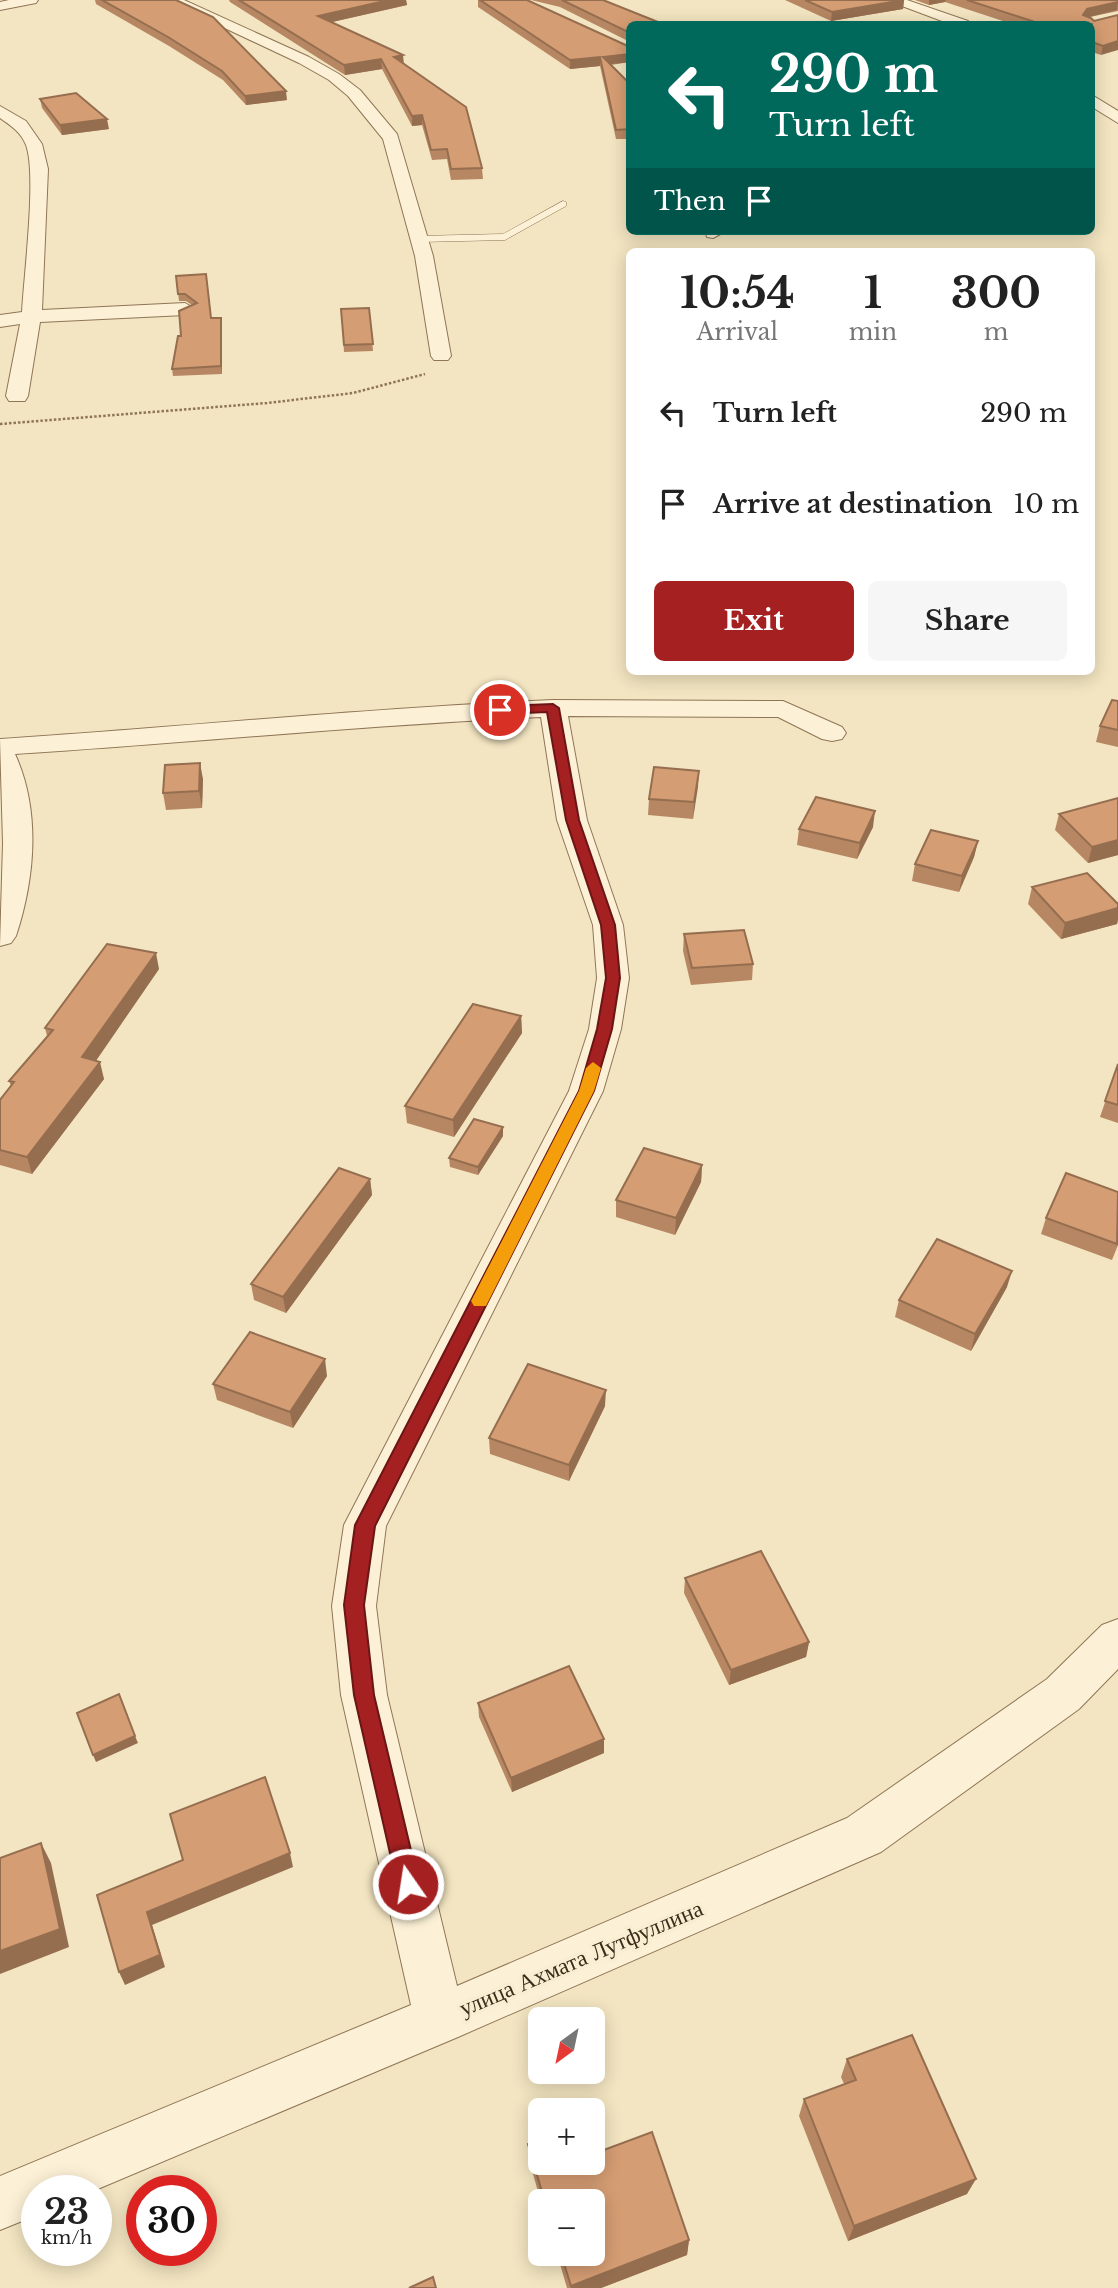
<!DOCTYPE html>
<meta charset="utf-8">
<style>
body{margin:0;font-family:"Libre Baskerville",serif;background:#f6f6f6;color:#222;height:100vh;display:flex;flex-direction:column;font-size:26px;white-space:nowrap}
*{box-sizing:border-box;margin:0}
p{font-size:23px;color:#767676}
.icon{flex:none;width:38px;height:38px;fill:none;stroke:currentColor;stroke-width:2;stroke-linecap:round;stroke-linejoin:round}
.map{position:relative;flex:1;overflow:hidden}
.details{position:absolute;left:626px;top:248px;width:469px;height:427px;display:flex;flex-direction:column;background:#fff;border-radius:10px;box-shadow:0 4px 18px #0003}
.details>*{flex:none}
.hud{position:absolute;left:626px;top:21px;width:469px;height:214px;border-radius:10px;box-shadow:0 4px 18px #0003;background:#00695c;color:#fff;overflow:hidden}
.needle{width:46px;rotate:213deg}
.tools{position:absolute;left:528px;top:2007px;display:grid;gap:14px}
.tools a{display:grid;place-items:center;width:77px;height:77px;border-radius:10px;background:#fff;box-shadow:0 4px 18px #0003;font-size:35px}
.speed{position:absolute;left:21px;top:2175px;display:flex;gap:14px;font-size:35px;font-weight:700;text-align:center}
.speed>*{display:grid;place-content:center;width:91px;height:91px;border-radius:50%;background:#fff;box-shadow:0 4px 18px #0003;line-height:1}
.speed small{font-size:18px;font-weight:400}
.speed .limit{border:10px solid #d22;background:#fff;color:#111}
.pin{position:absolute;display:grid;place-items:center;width:60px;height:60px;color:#fff;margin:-30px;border:4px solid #fff;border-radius:50%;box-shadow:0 2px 7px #0007}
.me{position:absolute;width:77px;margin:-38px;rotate:347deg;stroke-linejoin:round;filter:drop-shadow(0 0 5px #0008)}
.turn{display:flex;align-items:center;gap:24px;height:147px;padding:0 28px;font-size:32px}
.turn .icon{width:91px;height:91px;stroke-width:2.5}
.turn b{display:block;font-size:49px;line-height:60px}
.then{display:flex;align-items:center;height:66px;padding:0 28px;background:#0003;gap:14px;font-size:26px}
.eta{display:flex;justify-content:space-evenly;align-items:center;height:119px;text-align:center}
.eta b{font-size:42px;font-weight:700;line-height:49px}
.primary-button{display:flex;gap:14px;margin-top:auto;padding:14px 28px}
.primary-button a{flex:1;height:80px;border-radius:10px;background:#a52020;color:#fff;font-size:28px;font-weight:700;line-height:80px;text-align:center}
.primary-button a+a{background:#f6f6f6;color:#222}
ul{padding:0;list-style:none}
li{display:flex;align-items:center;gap:21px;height:91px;padding:0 28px}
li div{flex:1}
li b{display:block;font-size:26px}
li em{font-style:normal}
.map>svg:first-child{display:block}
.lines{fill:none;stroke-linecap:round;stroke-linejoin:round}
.service-casing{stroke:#8f7556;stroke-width:1}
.minor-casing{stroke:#8f7556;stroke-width:2}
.path{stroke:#8f7556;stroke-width:2.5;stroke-dasharray:2.5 2;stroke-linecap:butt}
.service{fill:#fcf1d6;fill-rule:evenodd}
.minor{fill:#fcf1d6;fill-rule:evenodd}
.wall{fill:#b78763}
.shaded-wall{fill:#956e50}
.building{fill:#d59d73;stroke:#956e50;stroke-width:2}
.route{fill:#a52020;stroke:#6b1515;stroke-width:2}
.slow{fill:#f59e0b}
.labels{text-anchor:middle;stroke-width:7;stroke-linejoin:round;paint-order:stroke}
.near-street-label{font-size:23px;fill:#3d2c1c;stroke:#f9eed2}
</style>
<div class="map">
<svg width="1118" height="2288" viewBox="0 0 1118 2288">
<rect width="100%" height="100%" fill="#f3e5c1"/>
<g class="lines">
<defs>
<path id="service" d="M563 201 566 202V206L505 240 419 242 414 239 419 236 503 234Z"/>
<g id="minor">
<path d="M9 0H38L36 3 0 10V2Z"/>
<path d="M165 0H184L309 57 339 74 360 90 397 134 433 256 451 356 448 360H434L431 356 415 256 383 139 348 96 329 80 299 63Z"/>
<path d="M886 0H907L968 21 970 24H950Z"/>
<path d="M1092 95 1118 111V123L1092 107Z"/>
<path d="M0 106 26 121 42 144 48 169 42 310 185 303 195 309 185 315 40 322 28 396 25 401H9L6 396 20 324 0 327V315L22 312C24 275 37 174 26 145 21 132 10 125 0 118Z"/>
<path d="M705 231H726L713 238 707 237Z"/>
<path d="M553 700 783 701 842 727 846 733 842 739 832 741 822 739 778 717 568 716 587 820 623 925 629 978 621 1029 603 1091 386 1526 376 1606 387 1695 457 1986 847 1818 1047 1679 1102 1625 1118 1619V1669L1079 1709 881 1852 458 2037 93 2191H37V2215L0 2230V2176L411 2005 341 1695 332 1606 344 1525 569 1091 589 1029 597 978 593 925 557 820 541 717C365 725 190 743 15 754 41 811 35 878 16 936L11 943 0 946 3 843 0 739C184 727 368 708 553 700Z"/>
</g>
</defs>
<use href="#service" class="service-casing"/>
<use href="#minor" class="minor-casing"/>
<path class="path" d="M0 424 267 403 353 393 425 374"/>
<use href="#service" class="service"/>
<use href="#minor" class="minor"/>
</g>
<g class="wall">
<path d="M95 0H176L287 100 246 105 223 80 169 46 96 4Z"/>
<path d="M229 0H406L407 5 332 22 404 63 482 168 483 179 451 180 447 159 432 160 422 125 412 126 382 69 345 75 230 2Z"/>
<path d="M478 0H528L630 47V62L611 65 630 84V139H616L600 66 570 69 478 7Z"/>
<path d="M531 0H603L630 24V42L560 7Z"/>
<path d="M785 0H904L903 9 831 21Z"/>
<path d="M915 0H1118V11L1090 17 1094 21 1118 15 1101 55 1092 52V24H1012L945 2 929 5Z"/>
<path d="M40 99 109 129 62 135 42 108Z"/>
<path d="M176 276 211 318H221L222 374 173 376 172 369 192 305 186 301H179Z"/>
<path d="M369 308 373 351 344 352 341 309Z"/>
<path d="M1118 701V747L1096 742 1100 726Z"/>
<path d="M699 771 693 819 648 815 649 799Z"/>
<path d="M203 779 202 808 166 810 163 793Z"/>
<path d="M1118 798V855L1088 863 1055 830 1059 814Z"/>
<path d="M873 827 857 859 797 845 799 829Z"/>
<path d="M978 841 974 857 959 892 912 881 915 864Z"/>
<path d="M1032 887 1118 904V919L1117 924 1061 939 1028 904Z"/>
<path d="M684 934 753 964 752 980 691 985 683 951Z"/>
<path d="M159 969 95 1061 104 1079 32 1174 0 1165V1100L11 1086 9 1081 47 1036 45 1028Z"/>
<path d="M521 1016 522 1033 454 1137 407 1123 405 1106Z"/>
<path d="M1118 1064V1123L1100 1117Z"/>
<path d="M503 1127V1136L478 1175 450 1167 449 1158Z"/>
<path d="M702 1165 701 1182 675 1235 616 1217V1200Z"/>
<path d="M370 1179 372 1195 286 1313 254 1300 251 1284Z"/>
<path d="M1118 1192V1245L1112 1260 1041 1234 1046 1218Z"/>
<path d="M1007 1287 971 1351 895 1317 899 1300Z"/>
<path d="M327 1376 293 1428 217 1400 213 1384Z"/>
<path d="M605 1406 569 1481 490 1454 489 1438Z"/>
<path d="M685 1578 809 1642 806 1657 729 1685 684 1593Z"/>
<path d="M478 1703 604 1753 512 1792 479 1717Z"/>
<path d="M847 2059 967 2194 848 2241 799 2116 804 2099 844 2084 841 2077Z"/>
<path d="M528 2144 689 2240 687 2255 601 2288H567L557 2254H593V2202H541L529 2160Z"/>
</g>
<g class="shaded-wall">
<path d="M389 0H406L407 5 319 25 318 16Z"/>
<path d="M904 0 903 9 831 21 832 12Z"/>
<path d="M929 0H946L945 2 929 5Z"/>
<path d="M1118 2 1117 10 1085 18 1083 15 1087 9Z"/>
<path d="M1118 41V50L1101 55 1103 46Z"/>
<path d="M630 54V62L603 65V57Z"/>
<path d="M403 55 404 65 394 57Z"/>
<path d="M600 57V66L570 69V60Z"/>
<path d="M381 59 382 69 345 75 344 65Z"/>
<path d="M286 91 287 100 246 105 245 96Z"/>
<path d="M422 115V125L412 126V116Z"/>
<path d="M107 119 109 129 62 135 60 125Z"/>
<path d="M221 318 222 325V374L221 366Z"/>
<path d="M200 763 203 779 202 808 199 791Z"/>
<path d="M699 771 698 787 693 819 694 802Z"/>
<path d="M875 811 873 827 857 859 860 843Z"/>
<path d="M1118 840V855L1088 863 1092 847Z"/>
<path d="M978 841 974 857 959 892 962 876Z"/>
<path d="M1118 908V919L1117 924 1061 939 1065 923Z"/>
<path d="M156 953 159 969 87 1074 82 1057Z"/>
<path d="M521 1016 522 1033 454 1137 453 1120Z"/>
<path d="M100 1062 104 1079 32 1174 27 1157Z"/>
<path d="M503 1127V1136L478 1175V1167Z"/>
<path d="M702 1165 701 1182 675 1235 676 1218Z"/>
<path d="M370 1179 372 1195 286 1313 283 1297Z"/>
<path d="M1012 1271 1007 1287 971 1351 975 1334Z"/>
<path d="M325 1359 327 1376 293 1428 290 1412Z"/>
<path d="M606 1390 605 1406 569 1481V1465Z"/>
<path d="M809 1642 806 1657 729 1685 731 1670Z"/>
<path d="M135 1736 138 1743 96 1762 93 1755Z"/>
<path d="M604 1739V1753L512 1792 511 1778Z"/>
<path d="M41 1843 51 1863 69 1947 0 1974V1951Z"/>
<path d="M290 1853 293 1867 152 1925 165 1967 125 1985 119 1972 147 1912Z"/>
<path d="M976 2179 967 2194 848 2241 854 2226Z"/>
<path d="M689 2240 687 2255 601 2288H571V2286Z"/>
</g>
<g class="building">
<path d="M102 0H176L213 17 286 91 245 96 222 71 168 37Z"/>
<path d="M239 0H389L318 16 403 55 394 57 466 107 482 168 451 169 447 149 431 150 422 115 412 116 381 59 344 65Z"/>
<path d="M480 0H527L630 47V54L603 57 630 84V129L616 130 600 57 570 60Z"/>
<path d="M562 0H603L663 24H630V33Z"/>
<path d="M805 0H904L832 12Z"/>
<path d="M967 0H1118V2L1087 9 1083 15 1091 18 1094 21 1118 15V41L1103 46 1092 42V24H1041Z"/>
<path d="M76 93 107 119 60 125 40 99Z"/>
<path d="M206 274 211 318H221V366L172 369 178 336H181L179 311 197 303 185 294H178L176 276Z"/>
<path d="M369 308 373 344 344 345 341 309Z"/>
<path d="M1112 700 1118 701V730L1100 726Z"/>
<path d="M200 763 199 791 163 793 165 765Z"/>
<path d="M654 767 699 771 694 802 649 799Z"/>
<path d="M816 797 875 811 860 843 799 829Z"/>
<path d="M1118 798V840L1092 847 1059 814Z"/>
<path d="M931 830 978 841 962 876 915 864Z"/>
<path d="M1087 873 1118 904V908L1065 923 1032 887Z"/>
<path d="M744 930 753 964 692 968 684 934Z"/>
<path d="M107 944 156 953 82 1057 100 1062 27 1157 0 1150V1100L14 1082 9 1081 53 1030 45 1028Z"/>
<path d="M473 1004 521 1016 453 1120 405 1106Z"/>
<path d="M1118 1064V1105L1105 1101Z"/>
<path d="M474 1119 503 1127 478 1167 449 1158Z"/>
<path d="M644 1148 702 1165 676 1218 616 1200Z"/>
<path d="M339 1168 370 1179 283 1297 251 1284Z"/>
<path d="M1066 1173 1118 1192 1117 1244 1046 1218Z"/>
<path d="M937 1239 1012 1271 975 1334 899 1300Z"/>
<path d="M250 1332 325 1359 290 1412 213 1384Z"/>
<path d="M528 1364 606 1390 569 1465 489 1438Z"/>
<path d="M761 1551 809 1642 731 1670 685 1578Z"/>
<path d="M569 1666 604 1739 511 1778 478 1703Z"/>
<path d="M119 1694 135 1736 93 1755 77 1713Z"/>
<path d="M265 1777 290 1853 147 1912 160 1955 119 1972 97 1895 183 1860 170 1814Z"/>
<path d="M41 1843 60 1929 0 1951V1858Z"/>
<path d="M912 2035 976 2179 854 2226 804 2099 856 2080 847 2059Z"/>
<path d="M652 2132 689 2240 571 2286 561 2254H593V2202H545L528 2144 541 2139V2163H593V2154Z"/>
<path d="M433 2277 436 2288H409Z"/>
</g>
<path class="route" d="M553 704 559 708 579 820 615 925 620 978 612 1029 594 1091 375 1526 364 1605 374 1695 419 1884 416 1892 408 1895 400 1892 397 1884 354 1695 344 1605 355 1525 579 1091 597 1029 606 978 601 925 566 820 547 712 500 714 493 710 500 706Z"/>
<path class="slow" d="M593 1062 601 1068 594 1091 486 1306H474L471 1301 579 1091 586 1068Z"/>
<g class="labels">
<g class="near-street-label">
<text transform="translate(581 1958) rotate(-23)" y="8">улица Ахмата Лутфуллина</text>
</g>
</g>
</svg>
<div class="tools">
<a><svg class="needle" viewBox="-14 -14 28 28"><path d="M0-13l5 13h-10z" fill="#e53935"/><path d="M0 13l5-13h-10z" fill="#767676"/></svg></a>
<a>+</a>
<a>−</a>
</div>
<div class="speed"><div>23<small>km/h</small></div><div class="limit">30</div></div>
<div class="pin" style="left:500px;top:710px;background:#d93025"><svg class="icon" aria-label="arrive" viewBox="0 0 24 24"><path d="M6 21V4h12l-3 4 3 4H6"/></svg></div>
<svg class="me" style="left:408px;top:1884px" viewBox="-20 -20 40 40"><circle r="17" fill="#a52020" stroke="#fff" stroke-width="3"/><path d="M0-11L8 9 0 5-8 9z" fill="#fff"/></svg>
<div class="hud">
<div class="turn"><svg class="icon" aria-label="left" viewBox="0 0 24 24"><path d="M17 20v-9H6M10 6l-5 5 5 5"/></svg><div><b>290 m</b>Turn left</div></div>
<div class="then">Then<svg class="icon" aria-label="arrive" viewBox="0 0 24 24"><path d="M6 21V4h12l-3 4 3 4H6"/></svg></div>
</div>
<section class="details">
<div class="eta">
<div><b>10:54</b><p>Arrival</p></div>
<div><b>1</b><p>min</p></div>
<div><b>300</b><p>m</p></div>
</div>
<ul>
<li><svg class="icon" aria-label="left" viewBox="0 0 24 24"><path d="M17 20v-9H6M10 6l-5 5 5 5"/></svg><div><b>Turn left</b></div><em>290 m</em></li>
<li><svg class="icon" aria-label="arrive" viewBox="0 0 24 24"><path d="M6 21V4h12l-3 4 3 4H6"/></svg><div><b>Arrive at destination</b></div><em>10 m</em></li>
</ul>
<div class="primary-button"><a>Exit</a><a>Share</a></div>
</section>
</div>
